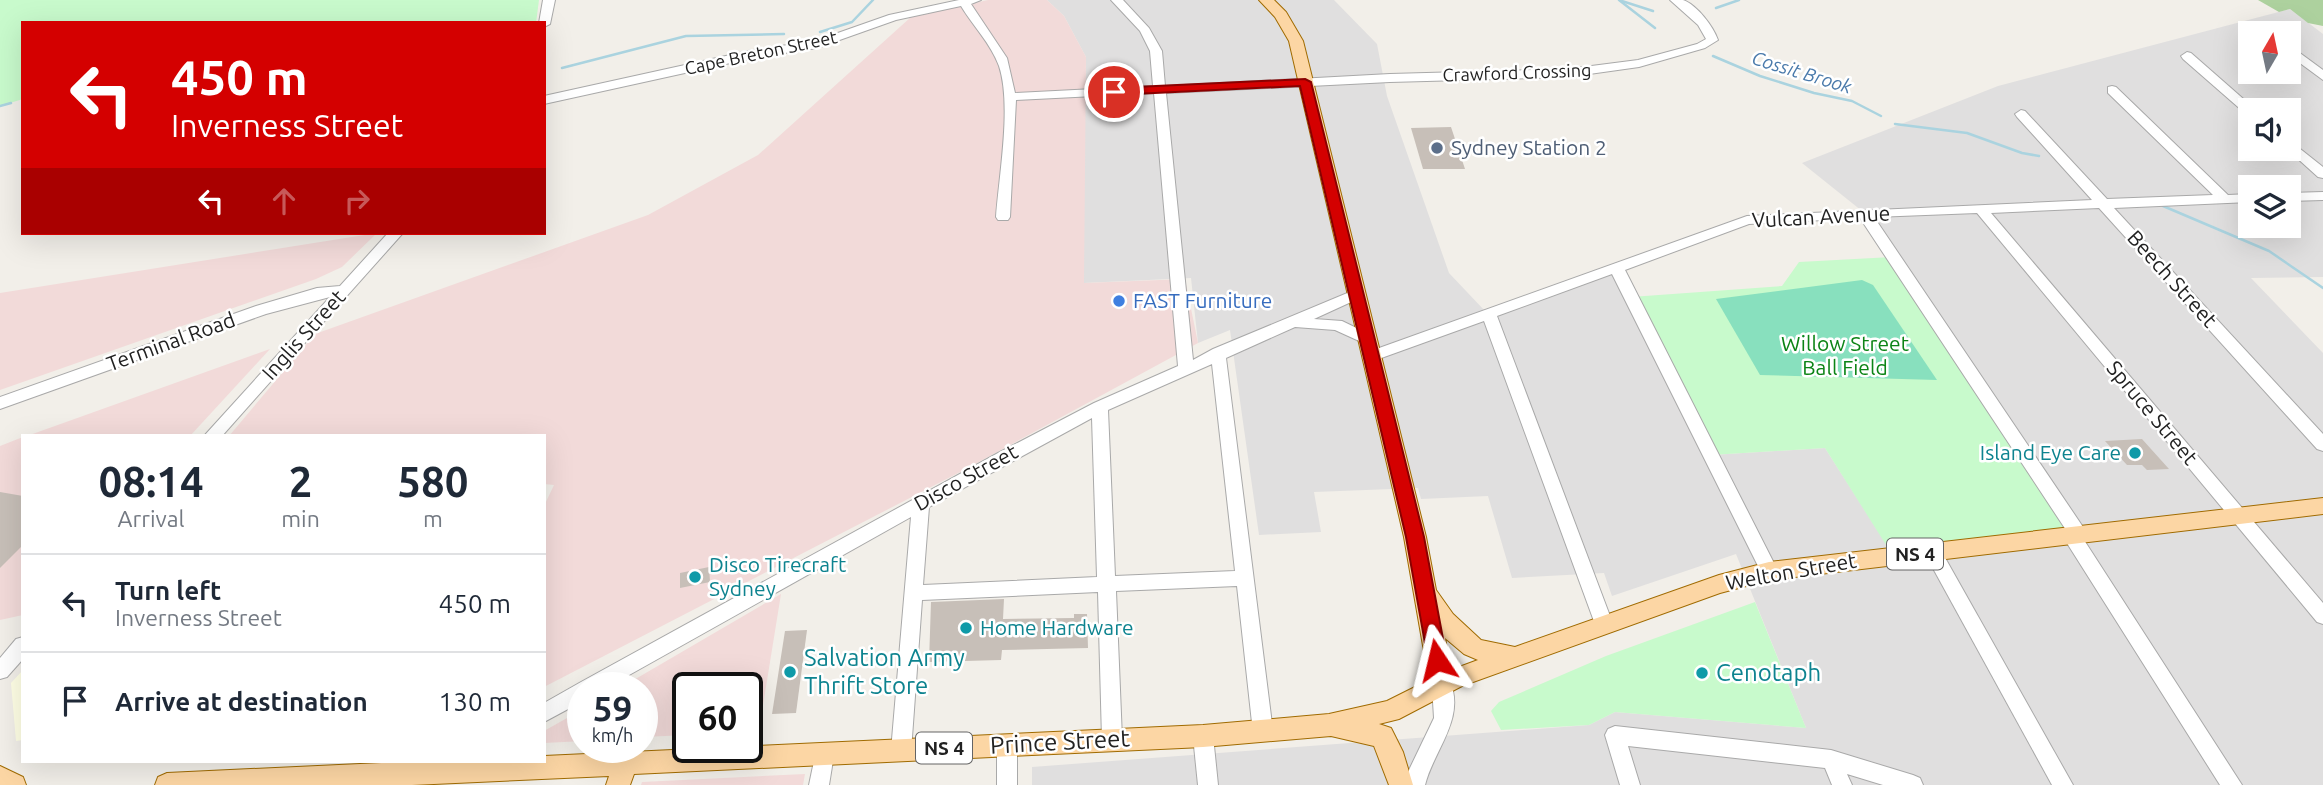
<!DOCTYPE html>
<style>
body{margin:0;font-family:Ubuntu,sans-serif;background:#f6f6f7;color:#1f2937;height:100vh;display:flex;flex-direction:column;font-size:26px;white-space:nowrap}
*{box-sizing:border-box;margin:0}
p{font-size:23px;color:#747a83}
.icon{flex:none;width:38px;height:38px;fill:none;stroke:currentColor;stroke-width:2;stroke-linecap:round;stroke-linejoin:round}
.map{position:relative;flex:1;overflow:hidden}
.sheet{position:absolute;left:21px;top:434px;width:525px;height:329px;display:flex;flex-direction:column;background:#fff;border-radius:0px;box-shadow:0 7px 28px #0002}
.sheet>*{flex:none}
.guide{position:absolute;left:21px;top:21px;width:525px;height:214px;border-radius:0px;box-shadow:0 7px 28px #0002;background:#d40000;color:#fff;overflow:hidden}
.needle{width:46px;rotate:9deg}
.fabs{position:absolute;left:2238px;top:21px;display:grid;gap:14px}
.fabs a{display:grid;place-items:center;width:63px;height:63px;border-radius:0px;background:#fff;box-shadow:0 7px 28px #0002;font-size:35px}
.speed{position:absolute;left:567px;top:672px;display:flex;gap:14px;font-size:35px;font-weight:700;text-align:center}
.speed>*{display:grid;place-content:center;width:91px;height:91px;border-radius:50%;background:#fff;box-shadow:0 7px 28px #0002;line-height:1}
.speed small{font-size:18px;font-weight:400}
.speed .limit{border:4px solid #111;border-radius:10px;background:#fff;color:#111}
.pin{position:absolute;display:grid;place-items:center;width:60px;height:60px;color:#fff;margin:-30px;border:4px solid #fff;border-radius:50%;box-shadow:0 2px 7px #0007}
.me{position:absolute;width:77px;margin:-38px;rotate:350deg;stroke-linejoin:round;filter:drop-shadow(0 0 5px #0008)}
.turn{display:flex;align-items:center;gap:24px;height:147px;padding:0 35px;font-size:32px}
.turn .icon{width:91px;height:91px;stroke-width:2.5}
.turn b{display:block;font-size:49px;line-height:60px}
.lanes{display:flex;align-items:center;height:66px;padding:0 35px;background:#0003;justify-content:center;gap:35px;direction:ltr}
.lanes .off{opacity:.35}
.eta{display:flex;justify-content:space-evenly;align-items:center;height:119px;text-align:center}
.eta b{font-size:42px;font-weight:700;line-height:49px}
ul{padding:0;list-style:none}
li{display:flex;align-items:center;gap:21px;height:98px;padding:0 35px;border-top:2px solid #e0e1e3}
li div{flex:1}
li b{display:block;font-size:26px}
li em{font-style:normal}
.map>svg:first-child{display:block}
.residential{fill:#e0dfdf;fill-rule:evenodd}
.commercial{fill:#f2dad9}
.education{fill:#ffffe5}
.forest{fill:#add19e}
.park{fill:#c8facc}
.pitch{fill:#88e0be}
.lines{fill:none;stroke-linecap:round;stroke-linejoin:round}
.stream{stroke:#aad3df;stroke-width:2.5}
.building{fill:#c7bfb8}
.minor-casing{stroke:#a9a9a9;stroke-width:2}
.major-casing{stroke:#a06b00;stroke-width:2}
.minor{fill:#fff;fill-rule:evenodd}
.major{fill:#fcd6a4;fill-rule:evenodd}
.route{fill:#d40000;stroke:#8a0000;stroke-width:2}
.service-dot{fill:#5c6f8a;stroke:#fff;stroke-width:2.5}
.shop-dot{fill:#3f7fe0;stroke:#fff;stroke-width:2.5}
.culture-dot{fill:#0f9aa8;stroke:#fff;stroke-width:2.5}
.labels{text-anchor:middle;stroke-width:5;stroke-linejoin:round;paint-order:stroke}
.far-street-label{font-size:18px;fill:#222;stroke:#fff}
.far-water-label{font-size:19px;font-style:italic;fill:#4a7aab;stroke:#fff}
.shield{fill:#fff;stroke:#646464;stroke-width:2}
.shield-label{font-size:19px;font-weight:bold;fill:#222}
.service-label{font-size:21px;fill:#4e5e75;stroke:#fff;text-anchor:start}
.street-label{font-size:21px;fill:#222;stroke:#fff}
.shop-label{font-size:21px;fill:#366cbe;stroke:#fff;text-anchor:start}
.park-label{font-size:21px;fill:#0c8416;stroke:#fff}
.culture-label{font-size:21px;fill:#0d838f;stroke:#fff;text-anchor:start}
.near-culture-label{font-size:24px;fill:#0d838f;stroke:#fff;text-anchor:start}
.near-street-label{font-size:24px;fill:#222;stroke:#fff}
</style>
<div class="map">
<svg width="2323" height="785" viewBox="0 0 2323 785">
<rect width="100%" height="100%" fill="#f2efe9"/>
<path class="residential" d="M1047 0H1334L1377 44 1387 96 1449 273 1485 311 1614 265 1711 455 1825 448 1894 556 2069 537 1862 211 1802 163 1998 86 2290 9 2323 34V277L2251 278 2323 353V785H1032V767L1589 725 1615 712 1806 728 1736 554 1612 596 1604 573 1512 578 1488 496 1421 499 1418 488 1314 492 1321 532 1259 535 1230 330 1198 343 1191 278 1084 283 1082 228 1086 57 1064 16ZM2250 33H2289V72H2250ZM2250 110H2289V149H2250ZM2250 187H2289V226H2250Z"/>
<g class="commercial">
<path d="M988 0H1047L1064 16 1086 57 1084 283 1185 279 1198 343 964 470 544 687V506L554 485 544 484V436H229L315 334 648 215 758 155 911 17Z"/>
<path d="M377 233 342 267 316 279 0 390V293Z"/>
<path d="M270 349 190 436H27Z"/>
<path d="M23 437V615L0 620V446Z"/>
<path d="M781 594 759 730 747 731V688H688V735L642 737V688H620Z"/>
<path d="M583 709V741L544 743V731Z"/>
<path d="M805 774 803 785H641L642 782Z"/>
</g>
<path class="education" d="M23 670V740L16 741 11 683Z"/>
<path class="forest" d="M2258 0H2323V26L2308 23 2290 9 2279 12Z"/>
<g class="park">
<path d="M0 0H539L536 23H23V99L0 106Z"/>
<path d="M1892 257 2070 537 1893 556 1825 448 1711 455 1631 297 1782 286 1799 262Z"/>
<path d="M1755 602 1806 728 1615 712 1589 725 1501 730 1491 711 1499 702 1606 656Z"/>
</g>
<path class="pitch" d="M1862 280 1873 285 1937 380 1760 375 1716 299Z"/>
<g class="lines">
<g class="stream">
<path d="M1619 0 1655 28"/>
<path d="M1622 1 1653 11"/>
<path d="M1716 8 1739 0"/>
<path d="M820 32 852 22 873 0"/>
<path d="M1713 56 1760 76 1814 93 1852 101 1881 116"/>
<path d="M562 68 686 36 784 34"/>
<path d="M0 106 11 103"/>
<path d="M1895 124 1967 133 2022 153 2039 156"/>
<path d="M2163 206 2269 251 2323 288"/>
</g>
</g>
<g class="building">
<path d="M1451 127 1465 169H1423L1411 128Z"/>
<path d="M2142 439 2169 469 2147 470 2142 465H2127L2105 441Z"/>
<path d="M0 492 23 496V545L0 568Z"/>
<path d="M709 567 710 582 680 588V573Z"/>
<path d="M1004 599 1003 619 1074 618V614H1087L1088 648 1002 650 1001 660 929 662 931 602Z"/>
<path d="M807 630 796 713 772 714 785 631Z"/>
</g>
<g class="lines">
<defs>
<g id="minor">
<path d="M543 0H555L550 24 544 27V23H539Z"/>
<path d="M959 0H981L971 4 1007 58 1015 93 1153 86 1150 51 1140 31 1111 0H1123L1149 28 1162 51 1165 86 1390 74 1568 69 1638 60 1697 44 1706 39 1698 25 1670 0C1674 0 1679 0 1683 0 1697 5 1713 26 1718 40L1705 48 1639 67 1568 77 1390 82 1166 93 1193 360 1213 349 1357 289 1362 291 1364 294 1362 297 1314 319 1342 321 1373 336 1376 340 1368 345 1335 330 1295 327 1226 358 1273 732 1270 738 1263 741 1256 738 1253 732 1237 586 1116 591 1122 739 1119 745 1112 748 1105 745 1102 739 1098 592 922 600 911 751 908 758 901 760 894 758 891 751 911 517 606 688H583V701L544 722V703L581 682 998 453 1094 403 1178 366 1154 93 1016 100 1010 217 1008 220H998L996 217C999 175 1012 105 999 66 991 44 973 26 961 6L896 20 817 48 753 58 544 104V96L753 50 815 41 889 15ZM1212 364 1235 571 1115 576 1108 410ZM1092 418 1097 577 923 585 929 507Z"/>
<path d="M2268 29 2275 33H2263L2264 30Z"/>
<path d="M2289 45 2323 70V80L2289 55Z"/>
<path d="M2187 52 2191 53 2256 110H2250V115L2246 114 2183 59 2181 56Z"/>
<path d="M2112 86 2116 87 2228 195 2250 194V202L2114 208 2323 434V451L2317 449 2099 208 1991 213 2323 603V624L2317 622 1977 213 1874 217 2085 530 2088 535 2084 540 2242 785H2220L2065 540 2062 535 2066 530 1860 218 1749 224 1625 270 1778 571 1775 576 1769 578 1763 576 1612 274 1497 316 1613 624 1611 630 1604 632 1597 630 1595 624 1484 321 1373 361 1365 356 1368 352 1747 216 2092 200 2017 117 2015 114 2021 110 2025 111 2107 199 2213 195 2108 93V87Z"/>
<path d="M2289 140 2323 167V178L2318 177 2287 149H2289Z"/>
<path d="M2323 192V200L2289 201V193Z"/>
<path d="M388 233H403L222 436H204L330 297 266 314 0 409V397L256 306 317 288 340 286Z"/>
<path d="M1933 545 1939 547 2073 785H2052L1924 552 1927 547Z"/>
<path d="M23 637V659L7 677 0 679V658L16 639Z"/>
<path d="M1442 676 1449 679C1467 718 1434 749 1425 785H1405L1409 770 1434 718 1432 685 1435 679Z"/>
<path d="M1615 726 1831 750 1913 775 1920 778 1923 785H1883L1847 774 1852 785H1832L1825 768 1628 746 1640 785H1620L1605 735 1608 729Z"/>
<path d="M1203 727 1210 730 1213 736 1218 785H1198L1193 736 1196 730Z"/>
<path d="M1007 736 1014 739 1017 745V785H997V745L1000 739Z"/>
<path d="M824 745 831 747 834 754 829 785H809L817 747Z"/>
</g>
<g id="major">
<path d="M1259 0H1274L1286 12 1303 41 1426 537 1436 590 1453 614 1481 640 1515 647 1719 575 1769 562 2323 498V514L1769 580 1720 593 1462 686 1399 719 1379 724 1391 728 1403 752 1413 785H1389L1374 746 1331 736 1203 747 634 774 630 785H606L609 776 412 785H155L158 777 167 773 424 761H544V756L1203 725 1329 714 1387 701 1429 680 1404 537 1289 41 1275 17ZM1445 638 1464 654 1478 660 1451 670Z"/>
<path d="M0 766 23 777 26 785H0Z"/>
</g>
</defs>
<use href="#minor" class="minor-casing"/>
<use href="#major" class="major-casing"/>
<use href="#minor" class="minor"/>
<use href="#major" class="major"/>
</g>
<path class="route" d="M1305 79 1311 82 1424 537 1447 660 1444 666 1437 668 1431 666 1428 660 1406 537 1300 86 1114 95 1108 92 1114 88Z"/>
<circle class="service-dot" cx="1437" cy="148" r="7"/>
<circle class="shop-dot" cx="1119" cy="301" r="7"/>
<g class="culture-dot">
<circle cx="2135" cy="453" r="7"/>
<circle cx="695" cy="577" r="7"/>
<circle cx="966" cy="628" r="7"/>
<circle cx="790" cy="672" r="7"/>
<circle cx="1702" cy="673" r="7"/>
</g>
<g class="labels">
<g class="far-street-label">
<text transform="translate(761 53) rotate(-12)" y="6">Cape Breton Street</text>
<text transform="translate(1517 73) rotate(-2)" y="6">Crawford Crossing</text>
</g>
<g class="far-water-label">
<text transform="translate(1802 72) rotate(17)" y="7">Cossit Brook</text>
</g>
<g class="shield">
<rect x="1887" y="538.5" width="56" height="31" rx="5"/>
<rect x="916" y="732.5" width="56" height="31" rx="5"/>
</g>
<g class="shield-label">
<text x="1915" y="561">NS 4</text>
<text x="944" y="755">NS 4</text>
</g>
<g class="service-label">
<text x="1451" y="155">Sydney Station 2</text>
</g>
<g class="street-label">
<text transform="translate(1821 217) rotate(-3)" y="7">Vulcan Avenue</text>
<text transform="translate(2172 279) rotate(48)" y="7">Beech Street</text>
<text transform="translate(304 335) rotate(-48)" y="7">Inglis Street</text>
<text transform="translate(171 342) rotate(-20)" y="7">Terminal Road</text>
<text transform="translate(2152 413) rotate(50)" y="7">Spruce Street</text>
<text transform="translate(966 478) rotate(-29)" y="7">Disco Street</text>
<text transform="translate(1791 572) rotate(-10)" y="7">Welton Street</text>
</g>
<g class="shop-label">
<text x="1133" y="308">FAST Furniture</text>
</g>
<g class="park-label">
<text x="1845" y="351">Willow Street<tspan x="1845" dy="24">Ball Field</tspan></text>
</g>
<g class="culture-label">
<text x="2121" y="460" text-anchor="end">Island Eye Care</text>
<text x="709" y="572">Disco Tirecraft<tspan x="709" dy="24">Sydney</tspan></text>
<text x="980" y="635">Home Hardware</text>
</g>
<g class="near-culture-label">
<text x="804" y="666">Salvation Army<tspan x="804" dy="28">Thrift Store</tspan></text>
<text x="1716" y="681">Cenotaph</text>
</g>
<g class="near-street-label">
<text transform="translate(1060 742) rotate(-3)" y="8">Prince Street</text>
</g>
</g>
</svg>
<div class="fabs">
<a><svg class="needle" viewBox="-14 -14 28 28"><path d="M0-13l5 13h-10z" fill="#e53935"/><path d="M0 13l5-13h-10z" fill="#747a83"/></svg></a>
<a><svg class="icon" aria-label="sound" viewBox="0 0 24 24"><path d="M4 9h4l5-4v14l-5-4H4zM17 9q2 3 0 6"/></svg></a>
<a><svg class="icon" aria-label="layers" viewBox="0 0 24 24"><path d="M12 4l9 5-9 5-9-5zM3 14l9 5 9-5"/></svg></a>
</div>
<div class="speed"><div>59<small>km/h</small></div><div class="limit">60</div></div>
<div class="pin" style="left:1114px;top:92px;background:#d93025"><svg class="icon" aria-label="arrive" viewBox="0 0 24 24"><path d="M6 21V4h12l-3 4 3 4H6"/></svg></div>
<svg class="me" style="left:1437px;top:660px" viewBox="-20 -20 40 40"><path d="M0-17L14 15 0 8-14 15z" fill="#d40000" stroke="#fff" stroke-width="4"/></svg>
<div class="guide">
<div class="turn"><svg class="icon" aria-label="left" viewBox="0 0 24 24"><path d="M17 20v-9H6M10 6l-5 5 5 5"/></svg><div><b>450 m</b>Inverness Street</div></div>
<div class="lanes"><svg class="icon" aria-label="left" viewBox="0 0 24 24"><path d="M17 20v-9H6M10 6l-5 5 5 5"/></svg><svg class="icon off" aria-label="ahead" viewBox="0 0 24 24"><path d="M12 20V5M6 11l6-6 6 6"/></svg><svg class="icon off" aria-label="right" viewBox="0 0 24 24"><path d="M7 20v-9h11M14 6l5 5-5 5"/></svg></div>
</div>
<section class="sheet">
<div class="eta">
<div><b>08:14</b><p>Arrival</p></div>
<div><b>2</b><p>min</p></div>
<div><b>580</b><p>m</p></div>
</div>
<ul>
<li><svg class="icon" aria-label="left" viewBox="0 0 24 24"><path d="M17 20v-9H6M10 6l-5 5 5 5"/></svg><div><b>Turn left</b><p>Inverness Street</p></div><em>450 m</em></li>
<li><svg class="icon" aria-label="arrive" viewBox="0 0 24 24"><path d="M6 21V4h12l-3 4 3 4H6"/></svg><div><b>Arrive at destination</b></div><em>130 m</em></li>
</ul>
</section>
</div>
